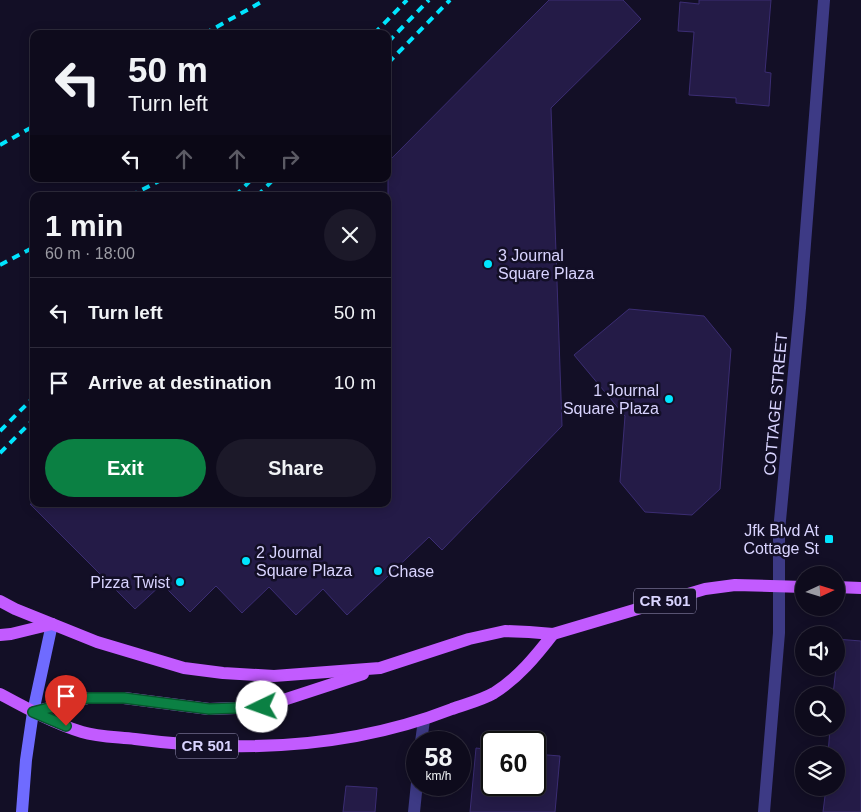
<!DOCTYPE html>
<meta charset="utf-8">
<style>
body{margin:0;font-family:Helvetica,sans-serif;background:#1c1929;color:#f1f3f6;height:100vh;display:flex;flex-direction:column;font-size:19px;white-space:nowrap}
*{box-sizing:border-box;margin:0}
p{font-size:16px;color:#9b9ba3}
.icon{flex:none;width:28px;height:28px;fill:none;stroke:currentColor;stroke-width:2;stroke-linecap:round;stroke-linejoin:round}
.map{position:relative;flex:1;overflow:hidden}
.sheet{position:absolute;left:30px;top:192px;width:361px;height:315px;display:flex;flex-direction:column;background:#0e0b1c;border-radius:10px;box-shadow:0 2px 12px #0003,0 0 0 1px #2e2b3b}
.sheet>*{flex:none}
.guide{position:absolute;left:30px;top:30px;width:361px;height:152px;border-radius:10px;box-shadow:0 2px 12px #0003,0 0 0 1px #2e2b3b;background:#0e0b1c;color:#f1f3f6;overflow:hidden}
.needle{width:32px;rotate:86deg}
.tools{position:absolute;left:795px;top:566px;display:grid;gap:10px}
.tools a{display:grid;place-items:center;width:50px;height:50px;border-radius:50%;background:#0e0b1c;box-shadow:0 2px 12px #0003,0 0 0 1px #2e2b3b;font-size:25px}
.speed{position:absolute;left:406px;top:731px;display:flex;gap:10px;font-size:25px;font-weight:700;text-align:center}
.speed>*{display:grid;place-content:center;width:65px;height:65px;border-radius:50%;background:#0e0b1c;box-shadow:0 2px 12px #0003,0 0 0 1px #2e2b3b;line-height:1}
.speed small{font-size:12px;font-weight:400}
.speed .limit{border:2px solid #111;border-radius:8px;background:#fff;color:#111}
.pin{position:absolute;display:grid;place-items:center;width:42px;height:42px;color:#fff;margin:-51px -21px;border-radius:50% 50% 50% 0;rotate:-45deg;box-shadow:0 0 5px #0007}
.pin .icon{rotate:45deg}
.me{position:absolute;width:55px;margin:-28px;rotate:267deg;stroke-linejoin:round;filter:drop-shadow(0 0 4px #0008)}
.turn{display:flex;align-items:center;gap:18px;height:105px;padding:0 15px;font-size:22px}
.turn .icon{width:65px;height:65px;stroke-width:2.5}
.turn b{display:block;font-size:35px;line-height:42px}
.lanes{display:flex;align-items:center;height:48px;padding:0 15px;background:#0003;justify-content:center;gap:25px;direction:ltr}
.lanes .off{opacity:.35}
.round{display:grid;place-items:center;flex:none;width:52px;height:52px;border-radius:26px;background:#1c1929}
.overview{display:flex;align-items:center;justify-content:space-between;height:85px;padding:0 15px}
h1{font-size:30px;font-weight:800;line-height:38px}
.button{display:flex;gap:10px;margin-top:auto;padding:10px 15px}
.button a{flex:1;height:58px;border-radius:30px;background:#0b8043;color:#fff;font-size:20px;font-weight:800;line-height:58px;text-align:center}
.button a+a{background:#1c1929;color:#f1f3f6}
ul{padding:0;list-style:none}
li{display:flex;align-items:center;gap:15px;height:70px;padding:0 15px;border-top:1px solid #2e2b3b}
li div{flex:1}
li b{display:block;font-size:19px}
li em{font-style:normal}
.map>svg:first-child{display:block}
.building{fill:#241b47;stroke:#3b2d73}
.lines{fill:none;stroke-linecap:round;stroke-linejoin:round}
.street{stroke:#3d3a85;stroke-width:12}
.secondary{stroke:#6f6bff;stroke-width:12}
.primary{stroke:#c25bff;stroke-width:12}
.rail{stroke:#00e5ff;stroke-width:4;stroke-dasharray:8 6;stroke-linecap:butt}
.route-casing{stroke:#07532c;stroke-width:12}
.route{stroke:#0b8043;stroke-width:9}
.poi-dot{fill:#00e5ff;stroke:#130f26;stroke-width:2}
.labels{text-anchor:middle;stroke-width:5;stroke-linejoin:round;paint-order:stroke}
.shield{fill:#130f26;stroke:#9e99be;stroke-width:1}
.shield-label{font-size:15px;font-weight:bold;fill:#d9d4ff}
.poi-label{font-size:16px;fill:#d9d4ff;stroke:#130f26;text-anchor:start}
.street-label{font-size:16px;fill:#d9d4ff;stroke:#130f26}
</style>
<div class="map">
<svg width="861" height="812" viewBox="0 0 861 812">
<rect width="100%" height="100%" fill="#130f26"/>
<g class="building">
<path d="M549 0H623L641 19 551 108 562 426 442 550 429 537 347 615 323 589 296 615 269 587 242 613 216 586 190 612 162 584 135 609 30 504H388V162Z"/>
<path d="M699 0H771L765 72 771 73 769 106 736 103V98L689 95 694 32 678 31 680 2 699 4Z"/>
<path d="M629 309 704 316 731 349 720 489 692 515 645 512 620 482 625 416 574 355Z"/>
<path d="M836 639 861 641V812H823L826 788H836V755H828L830 728H836V695H833L836 668Z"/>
<path d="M476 748 492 750V785H535V754L560 756 555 812H470Z"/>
<path d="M346 786 377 788 375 812H343Z"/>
</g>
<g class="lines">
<g class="street">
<path d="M421 742 424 720"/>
<path d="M414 812 418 773"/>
<path d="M764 812 779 633V531L800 308 824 0"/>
</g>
<path class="secondary" d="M22 812 26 760 33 712 52 624"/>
<g class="primary">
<path d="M836 587 861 588"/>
<path d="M0 601 15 609 97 642 184 668 223 673 274 676 380 668 469 639 505 631 529 632 553 634 705 589 735 585 804 587"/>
<path d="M0 635 11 634 52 624"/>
<path d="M0 694C26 708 53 723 82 732 98 737 118 737 135 739 241 753 352 748 452 709 466 704 482 700 494 693 518 678 536 656 553 634"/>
<path d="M33 712 88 698H124L209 709 262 707 363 674"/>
</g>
<g class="rail">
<path d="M204 34 265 0"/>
<path d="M374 34 407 0"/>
<path d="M388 42 429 0"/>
<path d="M388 63 450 0"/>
<path d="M0 145 34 126"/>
<path d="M130 196 163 179"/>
<path d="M235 196 252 179"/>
<path d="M257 196 274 179"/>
<path d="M0 265 34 247"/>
<path d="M0 431 34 397"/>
<path d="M0 453 34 419"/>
</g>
</g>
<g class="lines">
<defs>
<path id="route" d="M66 726 33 712 88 698H124L209 709 262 707"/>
</defs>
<use href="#route" class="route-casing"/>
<use href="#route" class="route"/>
</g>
<g class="poi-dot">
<circle cx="488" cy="264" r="5"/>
<circle cx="669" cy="399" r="5"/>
<rect x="824" y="534" width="10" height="10" rx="2.5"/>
<circle cx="246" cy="561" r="5"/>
<circle cx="378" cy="571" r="5"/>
<circle cx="180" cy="582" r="5"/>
</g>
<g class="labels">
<g class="shield">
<rect x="634" y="588.5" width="62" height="25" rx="4"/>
<rect x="176" y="733.5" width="62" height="25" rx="4"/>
</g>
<g class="shield-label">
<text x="665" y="606">CR 501</text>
<text x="207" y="751">CR 501</text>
</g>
<g class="poi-label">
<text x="498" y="261">3 Journal<tspan x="498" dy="18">Square Plaza</tspan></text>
<text x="659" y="396" text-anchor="end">1 Journal<tspan x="659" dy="18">Square Plaza</tspan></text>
<text x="819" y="536" text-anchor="end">Jfk Blvd At<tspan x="819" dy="18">Cottage St</tspan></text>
<text x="256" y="558">2 Journal<tspan x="256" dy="18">Square Plaza</tspan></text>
<text x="388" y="577">Chase</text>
<text x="170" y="588" text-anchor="end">Pizza Twist</text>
</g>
<g class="street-label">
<text transform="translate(775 404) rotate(-85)" y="6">COTTAGE STREET</text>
</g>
</g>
</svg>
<div class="tools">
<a><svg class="needle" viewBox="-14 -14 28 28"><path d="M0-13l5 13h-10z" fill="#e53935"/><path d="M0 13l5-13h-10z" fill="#9b9ba3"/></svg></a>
<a><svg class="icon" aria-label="sound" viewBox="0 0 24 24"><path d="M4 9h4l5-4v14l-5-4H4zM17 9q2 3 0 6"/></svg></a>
<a><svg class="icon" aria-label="search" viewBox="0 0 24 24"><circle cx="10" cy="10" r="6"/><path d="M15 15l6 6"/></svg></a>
<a><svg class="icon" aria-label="layers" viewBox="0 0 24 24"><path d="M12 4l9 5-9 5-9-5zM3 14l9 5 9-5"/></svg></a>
</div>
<div class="speed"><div>58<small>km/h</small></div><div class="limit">60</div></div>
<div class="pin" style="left:66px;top:726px;background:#d93025"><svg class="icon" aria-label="arrive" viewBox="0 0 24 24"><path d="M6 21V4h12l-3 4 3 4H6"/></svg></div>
<svg class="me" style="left:262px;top:707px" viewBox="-20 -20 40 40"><circle r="19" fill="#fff"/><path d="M0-13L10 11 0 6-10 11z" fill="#0b8043"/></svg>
<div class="guide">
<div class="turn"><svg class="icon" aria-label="left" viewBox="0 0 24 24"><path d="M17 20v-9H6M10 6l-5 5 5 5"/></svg><div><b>50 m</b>Turn left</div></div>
<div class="lanes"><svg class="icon" aria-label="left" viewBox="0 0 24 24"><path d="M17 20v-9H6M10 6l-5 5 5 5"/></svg><svg class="icon off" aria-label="ahead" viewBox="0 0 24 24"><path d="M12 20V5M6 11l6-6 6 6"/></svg><svg class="icon off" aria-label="ahead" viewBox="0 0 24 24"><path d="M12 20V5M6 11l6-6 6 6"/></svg><svg class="icon off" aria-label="right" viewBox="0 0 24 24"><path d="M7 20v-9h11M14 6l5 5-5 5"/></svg></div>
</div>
<section class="sheet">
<div class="overview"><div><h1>1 min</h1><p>60 m · 18:00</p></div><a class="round"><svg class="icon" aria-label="close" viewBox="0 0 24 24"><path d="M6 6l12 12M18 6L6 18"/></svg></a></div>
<ul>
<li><svg class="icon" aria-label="left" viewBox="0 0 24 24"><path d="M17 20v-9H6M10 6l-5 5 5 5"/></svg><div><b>Turn left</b></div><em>50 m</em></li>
<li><svg class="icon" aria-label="arrive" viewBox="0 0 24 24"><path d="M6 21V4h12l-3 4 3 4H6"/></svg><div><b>Arrive at destination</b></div><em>10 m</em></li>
</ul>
<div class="button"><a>Exit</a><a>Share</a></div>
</section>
</div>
